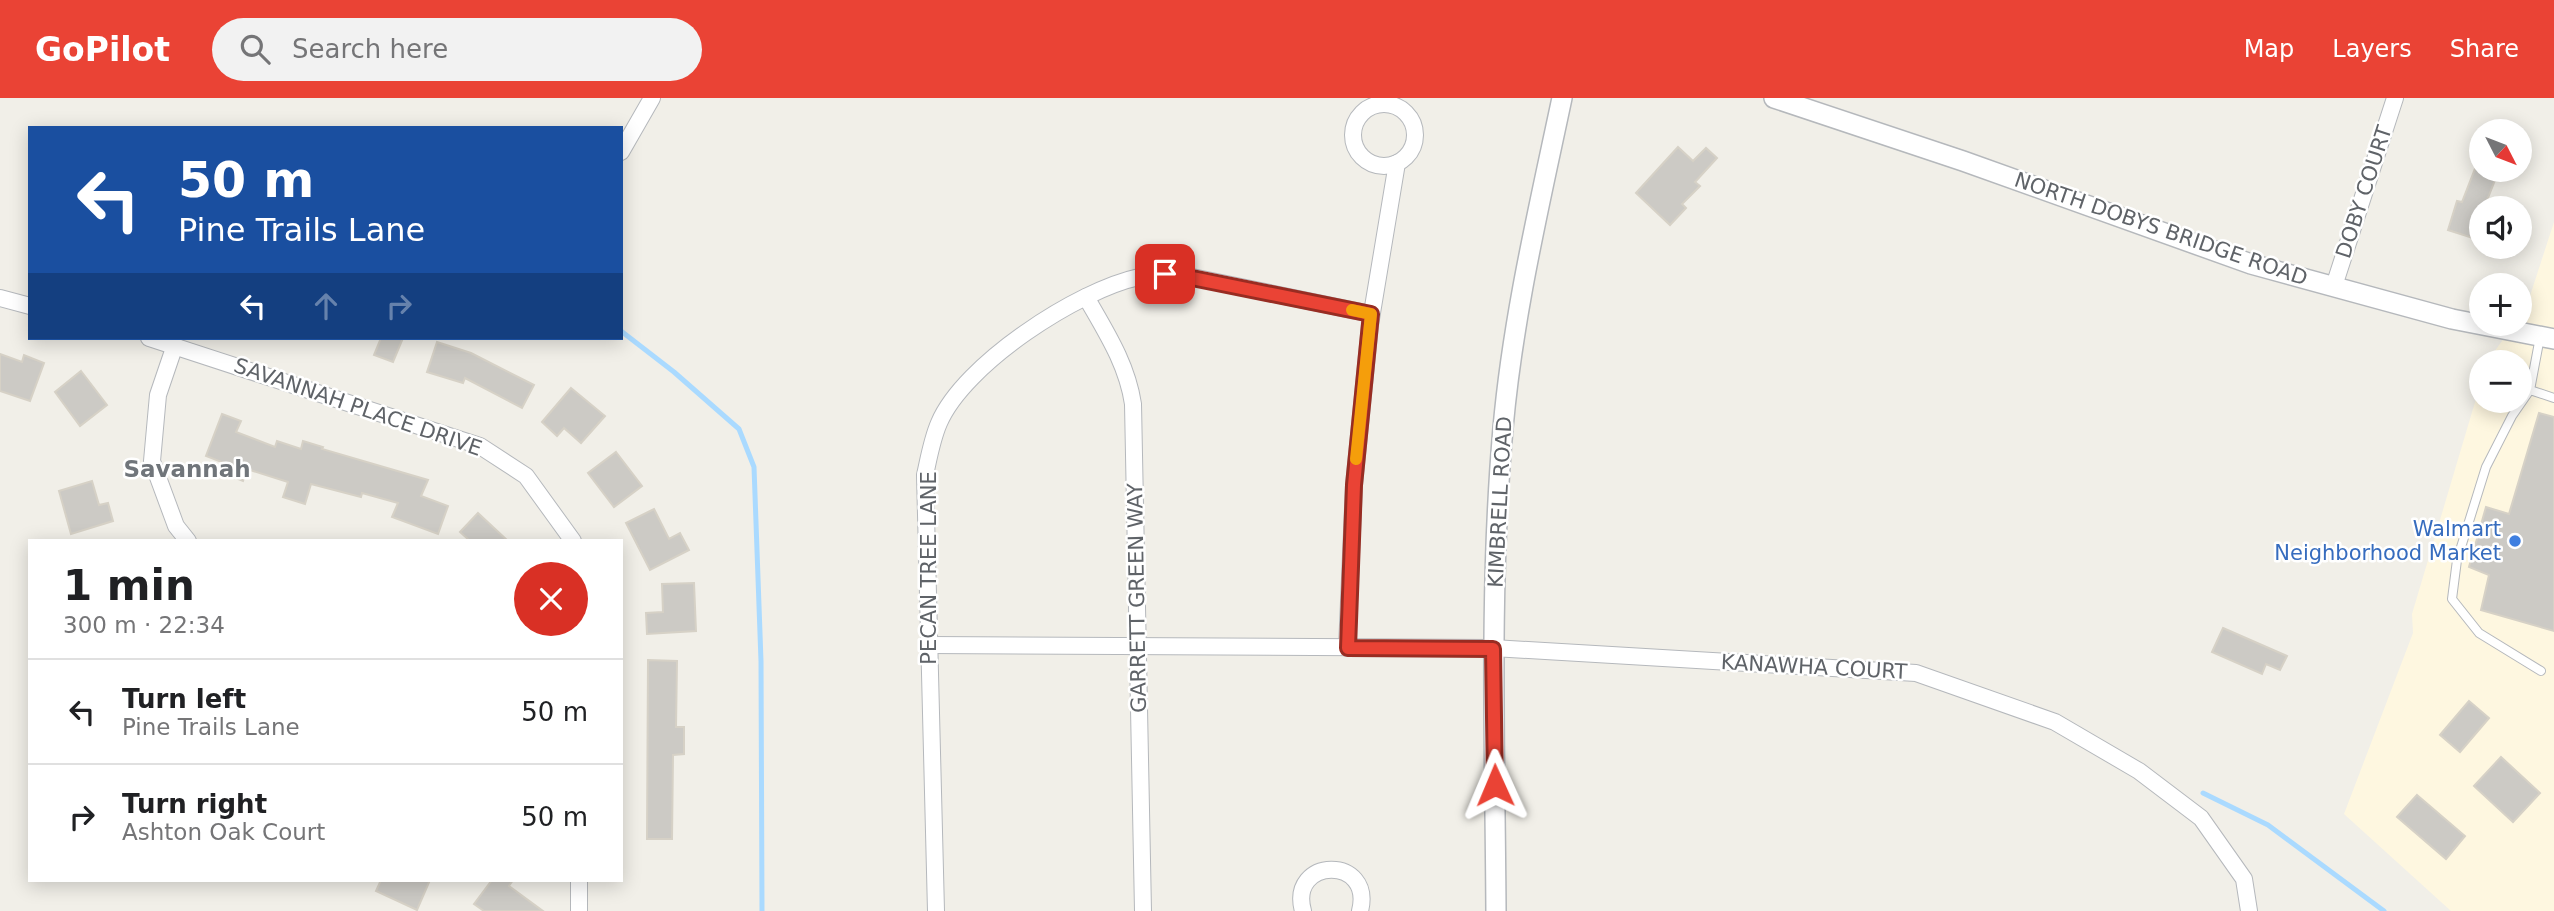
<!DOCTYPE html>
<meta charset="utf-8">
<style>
body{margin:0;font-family:"DejaVu Sans",sans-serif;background:#f2f2f2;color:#202124;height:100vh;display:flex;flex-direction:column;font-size:26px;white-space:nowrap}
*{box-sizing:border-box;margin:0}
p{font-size:23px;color:#757577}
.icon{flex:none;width:38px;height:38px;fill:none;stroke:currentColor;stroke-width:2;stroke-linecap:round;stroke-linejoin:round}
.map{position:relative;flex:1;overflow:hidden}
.sheet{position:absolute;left:28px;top:441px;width:595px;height:343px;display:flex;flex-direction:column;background:#fff;border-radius:0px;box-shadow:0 4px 18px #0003}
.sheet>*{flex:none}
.hud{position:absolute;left:28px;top:28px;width:595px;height:214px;border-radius:0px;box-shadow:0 4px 18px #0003;background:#1a4fa0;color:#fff;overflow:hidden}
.needle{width:46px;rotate:132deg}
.controls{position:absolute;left:2469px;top:21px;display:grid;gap:14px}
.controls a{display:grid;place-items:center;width:63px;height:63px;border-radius:50%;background:#fff;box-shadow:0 4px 18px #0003;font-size:35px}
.pin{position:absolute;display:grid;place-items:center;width:60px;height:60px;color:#fff;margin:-30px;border-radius:14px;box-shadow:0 4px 10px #0006}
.me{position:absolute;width:77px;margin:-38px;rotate:359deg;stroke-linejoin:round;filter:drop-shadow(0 0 5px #0008)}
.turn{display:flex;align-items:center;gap:24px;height:147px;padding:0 35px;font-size:32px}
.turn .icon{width:91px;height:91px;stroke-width:2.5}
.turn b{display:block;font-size:49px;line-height:60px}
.lanes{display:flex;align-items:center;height:66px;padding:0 35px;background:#0003;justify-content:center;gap:35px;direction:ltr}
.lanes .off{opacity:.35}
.round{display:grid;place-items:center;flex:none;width:74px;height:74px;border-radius:37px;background:#f2f2f2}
.headline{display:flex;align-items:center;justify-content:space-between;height:119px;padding:0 35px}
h1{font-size:42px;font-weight:800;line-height:52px}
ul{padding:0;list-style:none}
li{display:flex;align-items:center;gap:21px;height:105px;padding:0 35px;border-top:2px solid #e0e0e0}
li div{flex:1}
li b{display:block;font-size:26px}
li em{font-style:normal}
header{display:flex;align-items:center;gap:42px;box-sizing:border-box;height:98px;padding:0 35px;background:#ea4335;color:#fff}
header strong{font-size:33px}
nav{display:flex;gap:38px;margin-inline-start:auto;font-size:24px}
.search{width:490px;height:63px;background:#f2f2f2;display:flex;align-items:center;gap:18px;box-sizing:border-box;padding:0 24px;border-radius:38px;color:#757577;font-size:26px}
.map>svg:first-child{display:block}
.commercial{fill:#fef7e0}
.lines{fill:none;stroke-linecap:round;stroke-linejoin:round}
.stream{stroke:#aadaff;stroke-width:5}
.building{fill:#cccac5;stroke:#d6d1c6;stroke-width:2}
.service-casing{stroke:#b5b8bc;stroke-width:10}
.minor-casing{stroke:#b5b8bc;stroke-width:18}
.tertiary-casing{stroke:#b5b8bc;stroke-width:22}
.service{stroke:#fff;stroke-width:8}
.minor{stroke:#fff;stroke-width:16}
.tertiary{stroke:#fff;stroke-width:19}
.route-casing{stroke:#982c22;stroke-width:18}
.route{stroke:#ea4335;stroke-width:12}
.slow{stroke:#f59e0b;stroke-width:12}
.shop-dot{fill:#3f7fe0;stroke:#fff;stroke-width:2.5}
.labels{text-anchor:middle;stroke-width:5;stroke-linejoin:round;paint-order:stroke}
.street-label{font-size:21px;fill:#5f6368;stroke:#fff}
.shop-label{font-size:21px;fill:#366cbe;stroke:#fff;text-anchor:end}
.neighbourhood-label{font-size:23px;font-weight:bold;fill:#70757a;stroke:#fff}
</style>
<header>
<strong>GoPilot</strong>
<div class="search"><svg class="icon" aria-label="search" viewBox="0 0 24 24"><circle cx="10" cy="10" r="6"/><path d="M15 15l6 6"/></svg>Search here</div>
<nav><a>Map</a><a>Layers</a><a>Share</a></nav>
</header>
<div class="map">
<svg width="2554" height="813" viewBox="0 0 2554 813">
<rect width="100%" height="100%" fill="#f1efe8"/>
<path class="commercial" d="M2554 124V813H2451L2344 716 2413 535 2412 516 2481 284 2482 303H2520V264H2487L2514 226H2520V218L2527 207Z"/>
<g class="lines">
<g class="stream">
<path d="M621 233 674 274 739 331 754 369 761 563 762 813"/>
<path d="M2203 695 2268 727 2384 813"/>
</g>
</g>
<g class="building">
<path d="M1678 49 1693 63 1706 50 1717 60 1695 84 1700 88 1682 106 1686 110 1670 127 1636 95Z"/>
<path d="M2476 68 2497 77 2484 110H2482V143L2448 132 2457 103 2462 104Z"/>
<path d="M381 240H403L393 264 374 257Z"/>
<path d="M437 244 471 255 534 287 522 310 465 280 463 285 427 274Z"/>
<path d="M0 256 22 264 24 257 44 265 30 303 0 293Z"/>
<path d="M81 273 107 307 80 328 55 294Z"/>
<path d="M571 290 605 318 581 345 564 330 557 338 542 324Z"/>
<path d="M2539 315 2554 319V533L2481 512 2489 477 2469 469 2486 409 2509 416Z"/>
<path d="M222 316 241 323 236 334 275 349 277 343 301 351 303 343 323 349 322 351 428 382 421 398 448 408 438 436 392 419 398 405 362 395 361 399 311 386 305 406 283 399 288 384 247 371 243 383 228 377 232 368 206 358Z"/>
<path d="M616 354 642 388 614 409 588 375Z"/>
<path d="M92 383 99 407 108 405 113 423 71 436 59 393Z"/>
<path d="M654 411 669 441 680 435 689 452 650 472 626 425Z"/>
<path d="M478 415 508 443H470L460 434Z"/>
<path d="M694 485 696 533 647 536 646 515 663 514 662 486Z"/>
<path d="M2223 530 2287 558 2280 572 2266 566 2262 576 2212 554Z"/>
<path d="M648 562 677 563 676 629H684V656L673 657 672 741H647Z"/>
<path d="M2469 603 2489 620 2460 654 2440 637Z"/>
<path d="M2501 659 2540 695 2513 724 2474 688Z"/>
<path d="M2417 697 2465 738 2446 761 2397 719Z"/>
<path d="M381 782H430L417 812 376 793Z"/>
<path d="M492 782H513L509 788 543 813H484L474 806Z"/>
</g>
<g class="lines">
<defs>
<g id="service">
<path d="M2540 239 2530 292 2512 318 2486 369 2457 462 2452 501 2479 535 2541 573"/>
<path d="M2530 292 2554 300"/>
</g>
<g id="minor">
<circle cx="1384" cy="37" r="31"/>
<path d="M621 54 652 0"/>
<path d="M2334 188 2395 0"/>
<path d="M1086 199C1106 234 1127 266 1133 306L1143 813"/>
<path d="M0 200 30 208"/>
<path d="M149 240 480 348 526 378 573 443"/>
<path d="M175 247 158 297 152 363 176 428 188 443"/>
<path d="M929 547 1493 550 1916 575 2055 624 2139 673 2201 720 2244 781 2249 813"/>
<path d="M1347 550 1354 387 1370 227 1397 65"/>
<path d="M579 813V782"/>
<path d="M936 813 925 377C929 359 932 341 939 325 964 266 1078 192 1139 179 1156 175 1175 177 1192 179L1371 216"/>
<path d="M1303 813C1288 759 1374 757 1360 813"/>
</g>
<g id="tertiary">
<path d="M1774 0 1963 63 2251 166 2452 221 2554 241"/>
<path d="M1496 813C1495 652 1489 491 1503 330 1513 218 1539 109 1562 0"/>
</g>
</defs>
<use href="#service" class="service-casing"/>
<use href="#minor" class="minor-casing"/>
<use href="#tertiary" class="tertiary-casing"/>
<use href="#service" class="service"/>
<use href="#minor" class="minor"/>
<use href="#tertiary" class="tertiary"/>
</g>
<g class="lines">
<defs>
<path id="route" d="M1165 176 1192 180 1371 216 1354 387 1348 550 1493 551 1495 687"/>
</defs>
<use href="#route" class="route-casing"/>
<use href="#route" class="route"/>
<path class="slow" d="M1352 212 1371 216 1356 361"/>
</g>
<circle class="shop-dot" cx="2515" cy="443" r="7"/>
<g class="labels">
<g class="street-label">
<text transform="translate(2364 94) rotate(-72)" y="7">DOBY COURT</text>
<text transform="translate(2161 131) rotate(19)" y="7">NORTH DOBYS BRIDGE ROAD</text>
<text transform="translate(358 309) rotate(19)" y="7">SAVANNAH PLACE DRIVE</text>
<text transform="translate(1500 404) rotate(-87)" y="7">KIMBRELL ROAD</text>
<text transform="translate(929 470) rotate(-90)" y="7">PECAN TREE LANE</text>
<text transform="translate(1137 500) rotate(-91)" y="7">GARRETT GREEN WAY</text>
<text transform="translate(1814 569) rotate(3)" y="7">KANAWHA COURT</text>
</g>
<g class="shop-label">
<text x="2501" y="438">Walmart<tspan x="2501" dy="24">Neighborhood Market</tspan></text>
</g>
<g class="neighbourhood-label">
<text x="187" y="379">Savannah</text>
</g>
</g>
</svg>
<div class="controls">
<a><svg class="needle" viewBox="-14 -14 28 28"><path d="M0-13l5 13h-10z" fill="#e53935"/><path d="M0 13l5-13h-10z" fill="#757577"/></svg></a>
<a><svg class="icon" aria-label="sound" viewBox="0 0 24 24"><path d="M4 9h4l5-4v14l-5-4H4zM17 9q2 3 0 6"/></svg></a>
<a>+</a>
<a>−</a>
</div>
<div class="pin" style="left:1165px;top:176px;background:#d93025"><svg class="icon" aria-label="arrive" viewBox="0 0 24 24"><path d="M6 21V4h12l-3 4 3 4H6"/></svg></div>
<svg class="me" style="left:1495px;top:687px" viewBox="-20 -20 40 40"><path d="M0-17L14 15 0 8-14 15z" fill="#ea4335" stroke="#fff" stroke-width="4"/></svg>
<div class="hud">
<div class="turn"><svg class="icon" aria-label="left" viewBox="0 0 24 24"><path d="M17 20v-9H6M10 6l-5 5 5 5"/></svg><div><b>50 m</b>Pine Trails Lane</div></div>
<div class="lanes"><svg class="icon" aria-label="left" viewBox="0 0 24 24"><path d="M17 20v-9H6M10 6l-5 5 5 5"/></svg><svg class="icon off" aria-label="ahead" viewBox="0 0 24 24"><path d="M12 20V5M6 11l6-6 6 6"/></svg><svg class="icon off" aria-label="right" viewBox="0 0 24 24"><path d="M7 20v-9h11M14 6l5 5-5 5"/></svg></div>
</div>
<section class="sheet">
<div class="headline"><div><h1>1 min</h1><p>300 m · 22:34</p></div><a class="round" style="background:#d93025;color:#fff"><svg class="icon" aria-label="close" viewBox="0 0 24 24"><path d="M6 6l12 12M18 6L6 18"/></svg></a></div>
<ul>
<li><svg class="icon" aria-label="left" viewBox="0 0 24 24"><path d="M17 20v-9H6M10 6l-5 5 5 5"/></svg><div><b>Turn left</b><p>Pine Trails Lane</p></div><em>50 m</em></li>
<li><svg class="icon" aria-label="right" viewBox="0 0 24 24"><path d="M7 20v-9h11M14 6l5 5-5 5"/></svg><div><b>Turn right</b><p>Ashton Oak Court</p></div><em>50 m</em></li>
</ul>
</section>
</div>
